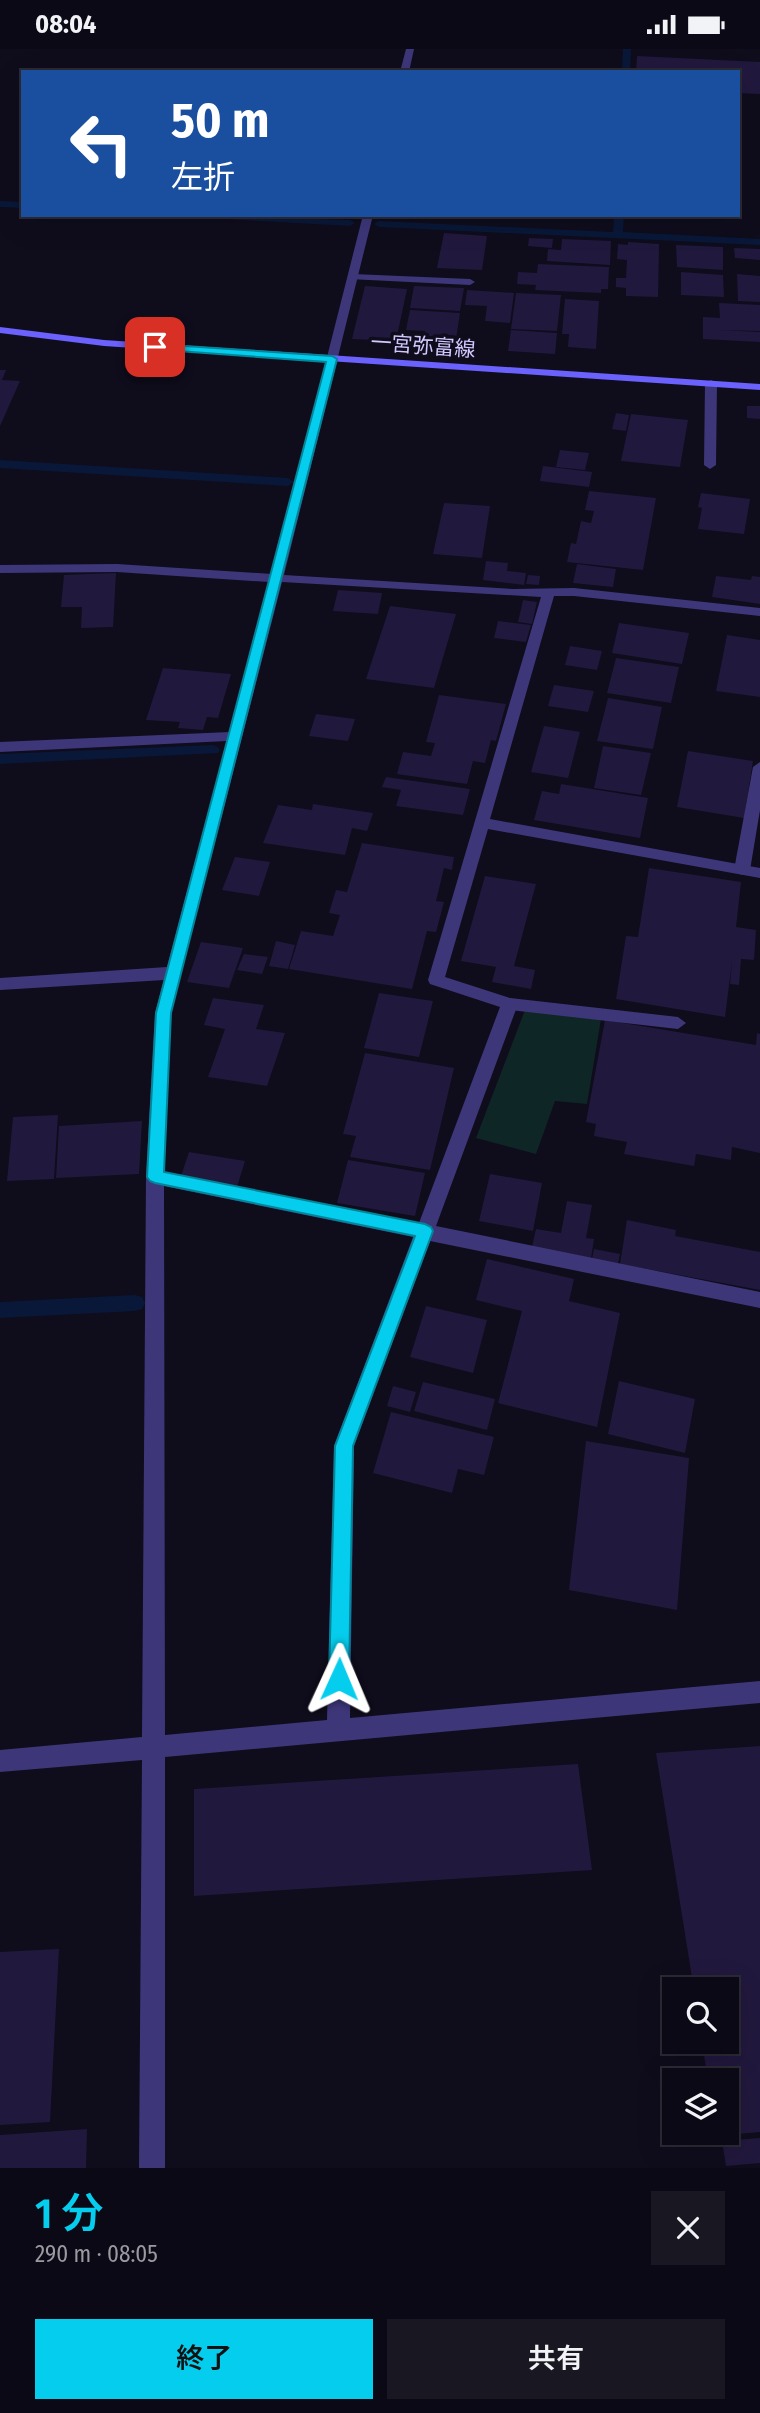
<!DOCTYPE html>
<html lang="ja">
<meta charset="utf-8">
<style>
body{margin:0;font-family:"Fira Sans Condensed","Noto Sans JP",sans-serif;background:#191722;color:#f1f3f6;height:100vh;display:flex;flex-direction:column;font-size:26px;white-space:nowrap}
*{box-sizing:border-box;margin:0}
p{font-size:23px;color:#9a9aa0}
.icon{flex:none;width:38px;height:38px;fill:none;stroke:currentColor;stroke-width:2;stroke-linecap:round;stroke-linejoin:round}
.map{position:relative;height:2119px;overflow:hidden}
.sheet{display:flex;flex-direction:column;background:#0b0915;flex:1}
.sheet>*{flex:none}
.guide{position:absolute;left:21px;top:21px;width:719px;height:147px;border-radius:0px;box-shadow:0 7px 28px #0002,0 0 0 2px #2b2a34;background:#1a4fa0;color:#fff;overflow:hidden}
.fabs{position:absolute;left:662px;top:1928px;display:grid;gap:14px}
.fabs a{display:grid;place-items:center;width:77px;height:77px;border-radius:0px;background:#0b0915;box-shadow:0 7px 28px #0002,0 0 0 2px #2b2a34;font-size:35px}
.pin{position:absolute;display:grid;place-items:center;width:60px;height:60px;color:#fff;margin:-30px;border-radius:14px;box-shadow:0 4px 10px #0006}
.me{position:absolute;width:77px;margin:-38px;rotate:1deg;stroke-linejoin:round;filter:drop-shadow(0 0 5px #0008)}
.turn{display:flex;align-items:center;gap:24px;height:147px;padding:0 35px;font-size:32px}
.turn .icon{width:91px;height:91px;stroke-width:2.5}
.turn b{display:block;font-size:49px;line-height:60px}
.round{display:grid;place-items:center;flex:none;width:74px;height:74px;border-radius:0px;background:#191722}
.head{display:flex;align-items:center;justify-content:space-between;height:119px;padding:0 35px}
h1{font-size:42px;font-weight:600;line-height:52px;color:#05cded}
.primary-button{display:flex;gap:14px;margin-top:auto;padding:14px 35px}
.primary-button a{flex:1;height:80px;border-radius:0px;background:#05cded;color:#111;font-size:28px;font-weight:600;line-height:80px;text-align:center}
.primary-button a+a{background:#191722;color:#f1f3f6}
.status{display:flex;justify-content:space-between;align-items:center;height:49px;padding:0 35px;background:#0b0915;direction:ltr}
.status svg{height:19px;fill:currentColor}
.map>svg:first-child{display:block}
.green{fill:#0f2626}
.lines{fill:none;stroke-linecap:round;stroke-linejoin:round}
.stream{fill:#091838;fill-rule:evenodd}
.building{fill:#21183d}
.service{fill:#3d377a;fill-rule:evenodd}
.minor{fill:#3d377a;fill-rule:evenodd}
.secondary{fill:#6b61fc;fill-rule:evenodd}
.route{fill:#05cded;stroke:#03859a;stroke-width:2}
.labels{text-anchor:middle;stroke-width:7;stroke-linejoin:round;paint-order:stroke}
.far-street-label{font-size:21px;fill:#d0c8fe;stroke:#0f0c1c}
</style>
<div class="status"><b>08:04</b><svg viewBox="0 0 49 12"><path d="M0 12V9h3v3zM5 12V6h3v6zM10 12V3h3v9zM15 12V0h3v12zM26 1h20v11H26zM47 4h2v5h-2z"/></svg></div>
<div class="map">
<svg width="760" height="2119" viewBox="0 0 760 2119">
<rect width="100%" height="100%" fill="#0f0c1c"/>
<path class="green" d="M525 961 601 970 587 1055 555 1052 536 1105 476 1089Z"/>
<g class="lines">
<g class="stream">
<path d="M623 0H631L630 23H622Z"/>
<path d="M0 152 23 153V159L0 158Z"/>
<path d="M200 166 350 171 355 174 350 177 205 169Z"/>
<path d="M614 166H624L623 183 760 190V196L379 178 374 175 379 172 613 183Z"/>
<path d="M0 411 288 429 294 433 288 437 0 419Z"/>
<path d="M213 696 218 698 220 701 218 704 0 715V705Z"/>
<path d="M135 1246 142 1248 145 1254 142 1260 135 1262 0 1269V1253Z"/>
</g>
</g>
<g class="building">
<path d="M637 7 760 13V45L738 44V23H636Z"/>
<path d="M444 184 487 187 482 221 437 219Z"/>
<path d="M529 189 553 190 552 199 528 197Z"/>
<path d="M562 190 611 192 610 216 547 212 548 200 561 201Z"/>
<path d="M628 193 659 195 658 248 626 247V239L616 238V229H626L627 211 617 210 618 195 628 196Z"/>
<path d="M676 196 723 198V221L677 218Z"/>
<path d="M734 199 760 200V211L735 209Z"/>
<path d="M538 215 609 218 608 240H601V244L535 241 536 236 517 235 518 223 537 224Z"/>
<path d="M681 223 723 226 724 248 681 246Z"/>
<path d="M737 225 760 227V253L738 252Z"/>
<path d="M365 237 407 240 396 292 352 290Z"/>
<path d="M414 237 464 239 460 262 410 259Z"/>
<path d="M467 241 514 244 510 274 485 272 487 257 465 256Z"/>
<path d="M516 244 561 246 557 282 511 280Z"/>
<path d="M565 250 599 252 596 300 568 298 569 285H562Z"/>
<path d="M719 254 760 256V282L719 281 760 283V293L703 290V268L720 269Z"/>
<path d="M410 261 460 264 455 297 422 295 425 282 406 281Z"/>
<path d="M511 281 557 284 555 305 508 302Z"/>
<path d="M0 321H6L2 331 20 332 0 377Z"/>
<path d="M747 357H760V370L747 369Z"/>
<path d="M616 364 629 366 626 382 612 380Z"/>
<path d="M631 365 688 371 680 418 621 412Z"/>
<path d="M560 401 589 404 585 421 556 418Z"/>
<path d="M543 417 592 423 589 438 540 432Z"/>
<path d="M589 442 656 449 643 521 567 513 571 494 576 495 581 472 591 474 594 462 585 461Z"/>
<path d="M701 444 750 450 744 485 698 480 702 459 698 458Z"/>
<path d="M444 454 490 457 482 509 433 505Z"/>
<path d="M486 512 508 514 507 522 526 524 524 536 483 531Z"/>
<path d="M577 515 616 520 613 538 573 534Z"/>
<path d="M116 524 113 578 81 579 82 558H61L64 526Z"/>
<path d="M528 526 540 527 539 536 526 535Z"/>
<path d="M716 527 751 531 752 527 760 528V555L712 548Z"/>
<path d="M338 541 382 544 378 565 333 562Z"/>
<path d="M523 551 537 553 532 575 518 573Z"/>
<path d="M390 557 456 565 434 639 366 630Z"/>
<path d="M498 572 531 576 526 593 494 589Z"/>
<path d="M619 574 689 584 682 615 612 604Z"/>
<path d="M727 586 760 591V648L716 642Z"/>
<path d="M570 597 602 602 597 621 565 616Z"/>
<path d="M616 609 679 618 671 654 607 644Z"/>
<path d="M163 619 231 625 218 669 207 668 203 681 178 679 180 673 146 671Z"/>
<path d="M554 636 594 642 588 663 548 657Z"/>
<path d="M439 646 506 655 496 692 491 691 485 714 473 712 467 735 397 725 403 703 431 707 435 694 426 693Z"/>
<path d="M608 649 662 658 653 700 597 692Z"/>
<path d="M316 665 355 670 348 692 309 687Z"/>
<path d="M544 677 580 683 568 729 531 723Z"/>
<path d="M603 697 651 704 641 746 594 739Z"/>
<path d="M688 702 753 712 744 769 677 758Z"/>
<path d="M386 728 470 740 463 766 396 757 401 741 382 738Z"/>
<path d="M561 735 648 749 640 789 534 771 542 742 559 745Z"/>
<path d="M313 755 373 764 367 782 352 779 345 806 263 794 278 756 312 761Z"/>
<path d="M362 794 454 808 452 821 444 819 436 852 444 853 436 883 427 882 412 940 289 920 301 882 333 887 340 866 329 864 336 841 347 843Z"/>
<path d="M235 808 270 813 259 847 222 841Z"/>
<path d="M649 819 741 833 736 878 756 881 754 911 741 910 739 936 730 935 732 912 725 968 616 950 626 887 638 888Z"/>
<path d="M485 827 536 835 514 917 535 921 531 940 492 933 496 918 461 912Z"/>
<path d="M276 892 295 896 288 920 269 917Z"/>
<path d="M201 893 243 899 229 939 187 933Z"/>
<path d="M244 905 268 908 262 925 237 921Z"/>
<path d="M379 944 433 952 419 1008 364 999Z"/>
<path d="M213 949 264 956 256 980 285 984 267 1037 208 1028 225 980 204 976Z"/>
<path d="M605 971 756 996 757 984 760 985V1104L732 1098 731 1111 696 1105 694 1117 624 1105 627 1093 594 1087 596 1075 586 1073Z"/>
<path d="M365 1004 454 1019 430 1121 350 1108 356 1087 343 1085Z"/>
<path d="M58 1066 54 1130 7 1132 13 1068Z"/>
<path d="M142 1072 139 1125 56 1129 59 1077Z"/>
<path d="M189 1103 245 1112 237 1138 181 1127Z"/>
<path d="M348 1111 425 1124 415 1167 337 1154Z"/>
<path d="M490 1125 542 1134 533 1182 479 1172Z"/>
<path d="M567 1152 592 1156 586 1189 594 1190 591 1209 532 1198 536 1180 561 1184Z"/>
<path d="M627 1171 676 1181 675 1187 760 1203V1241L620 1215Z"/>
<path d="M594 1200 620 1205 618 1215 592 1210Z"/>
<path d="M487 1210 574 1230 569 1252 620 1264 597 1378 498 1354 522 1262 476 1251Z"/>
<path d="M426 1257 487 1271 473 1324 410 1308Z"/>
<path d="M619 1332 695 1350 685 1404 608 1385Z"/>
<path d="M423 1333 495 1350 487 1381 414 1362Z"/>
<path d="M393 1337 416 1343 410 1363 387 1357Z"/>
<path d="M391 1363 494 1388 484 1426 458 1420 452 1444 373 1424Z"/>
<path d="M586 1392 689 1409 677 1561 569 1541Z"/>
<path d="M760 1697V2083L726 2086V2032H708L702 1993H726V1941H694L656 1704Z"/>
<path d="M578 1715 592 1821 194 1847V1740Z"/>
<path d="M59 1900 50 2073 0 2076V1903Z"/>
<path d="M87 2080 86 2119H0V2086Z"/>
<path d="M760 2089V2114L726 2117 722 2092Z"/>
</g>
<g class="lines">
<g class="service">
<path d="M353 225 470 230 475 233 470 236 349 230V226Z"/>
<path d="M760 713V761L750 821 742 826 734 821 753 718Z"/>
<path d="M510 949 678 968 686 974 678 980 510 961 502 955Z"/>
</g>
<g class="minor">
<path d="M406 0H414L409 23H400Z"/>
<path d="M363 166H373L284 526 513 540 574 539 760 559V567L574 547H554L490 770 760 819V829L488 780 445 928 516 951 518 955 436 1177 760 1243V1259L430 1192 354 1397 350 1669 760 1632V1654L165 1708V2119H139L142 1711 0 1723V1701L142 1688 146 1128 155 964 164 931 0 941V929L167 918 227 692 0 703V693L230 683 269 533 117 523 0 524V516L117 515 272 525ZM282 533 541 548 428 931 430 935 500 958 419 1174 164 1123 171 964ZM164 1137 413 1188 334 1397 327 1671 165 1686Z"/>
<path d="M711 331 717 334 716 416 710 420 704 416 705 334Z"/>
</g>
<path class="secondary" d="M0 278 104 291 760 335V341L104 297 0 284Z"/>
</g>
<path class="route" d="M155 295 332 307 337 310 171 964 164 1123 425 1175 431 1178 433 1182 353 1397 349 1630 346 1637 339 1640 332 1637 329 1630 335 1397 415 1187 155 1134 150 1132 147 1128 156 964 326 313 151 300V296Z"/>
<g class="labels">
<g class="far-street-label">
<text transform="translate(423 297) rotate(4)" y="7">一宮弥富線</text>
</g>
</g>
</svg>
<div class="fabs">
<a><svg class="icon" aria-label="search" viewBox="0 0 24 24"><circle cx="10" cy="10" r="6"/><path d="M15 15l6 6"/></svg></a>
<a><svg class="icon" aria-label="layers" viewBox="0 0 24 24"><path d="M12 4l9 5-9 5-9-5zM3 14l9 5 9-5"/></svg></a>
</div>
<div class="pin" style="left:155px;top:298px;background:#d93025"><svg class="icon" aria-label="arrive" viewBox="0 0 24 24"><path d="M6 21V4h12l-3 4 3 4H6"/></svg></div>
<svg class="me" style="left:339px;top:1630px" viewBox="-20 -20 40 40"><path d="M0-17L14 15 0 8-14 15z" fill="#05cded" stroke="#fff" stroke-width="4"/></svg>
<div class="guide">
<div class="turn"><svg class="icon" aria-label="left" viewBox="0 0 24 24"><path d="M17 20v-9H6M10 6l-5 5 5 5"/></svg><div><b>50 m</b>左折</div></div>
</div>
</div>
<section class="sheet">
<div class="head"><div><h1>1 分</h1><p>290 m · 08:05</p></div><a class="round"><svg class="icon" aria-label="close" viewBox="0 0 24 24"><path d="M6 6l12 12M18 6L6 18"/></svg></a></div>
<div class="primary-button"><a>終了</a><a>共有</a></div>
</section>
